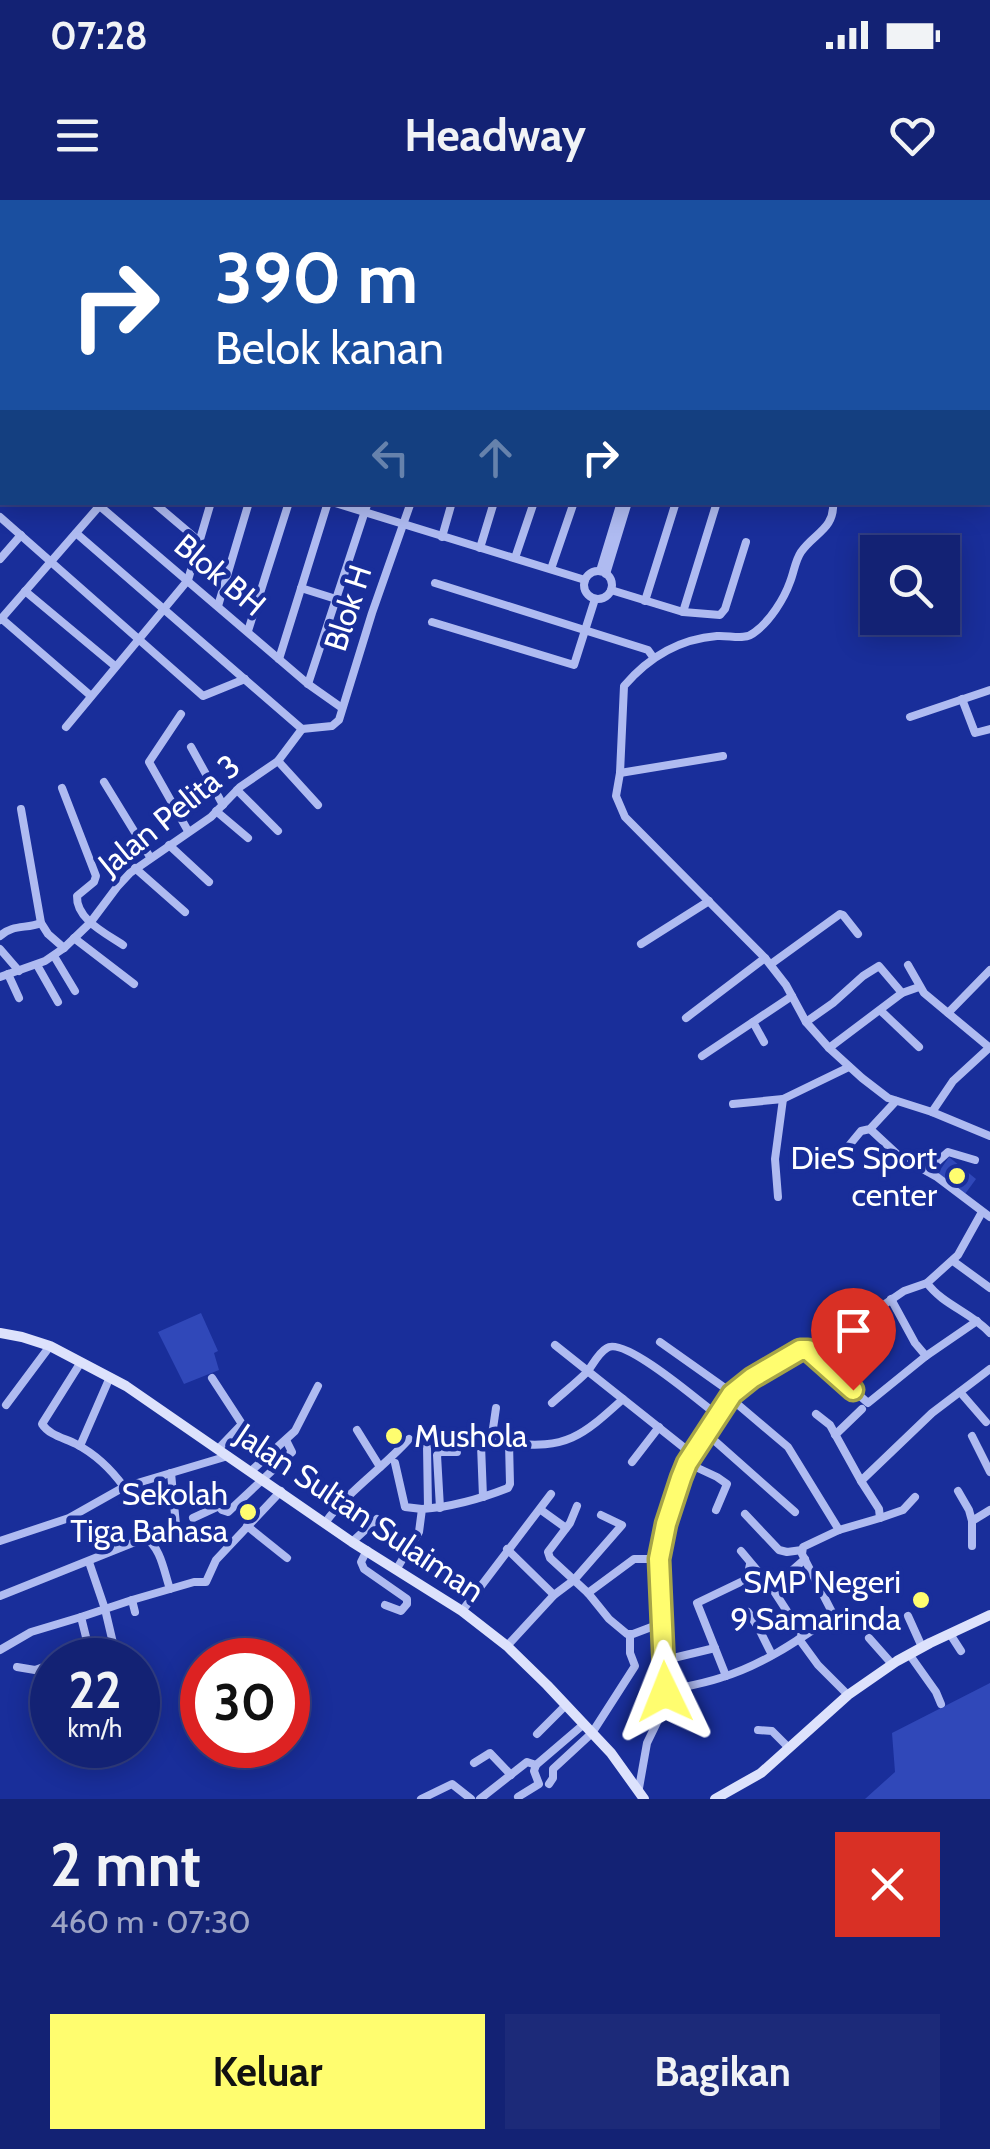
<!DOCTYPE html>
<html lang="id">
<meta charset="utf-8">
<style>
body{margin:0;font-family:Cabin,sans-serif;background:#1c2a79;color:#f1f3f6;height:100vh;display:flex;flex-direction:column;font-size:38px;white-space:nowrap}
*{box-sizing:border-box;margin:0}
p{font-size:32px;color:#9da4c5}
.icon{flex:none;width:55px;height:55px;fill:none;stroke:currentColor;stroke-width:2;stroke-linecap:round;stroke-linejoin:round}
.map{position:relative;height:1599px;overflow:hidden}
.drawer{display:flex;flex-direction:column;background:#132274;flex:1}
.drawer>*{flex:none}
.top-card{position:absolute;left:0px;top:0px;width:990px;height:305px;box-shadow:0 5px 25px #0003,0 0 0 2px #323f86;background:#1a4fa0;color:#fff;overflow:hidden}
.tools{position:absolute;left:860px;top:335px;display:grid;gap:20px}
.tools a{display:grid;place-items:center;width:100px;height:100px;border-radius:0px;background:#132274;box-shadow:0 5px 25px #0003,0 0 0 2px #323f86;font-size:50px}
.speed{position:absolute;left:30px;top:1438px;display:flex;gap:20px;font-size:50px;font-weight:700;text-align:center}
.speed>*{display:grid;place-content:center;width:130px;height:130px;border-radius:50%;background:#132274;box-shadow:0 5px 25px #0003,0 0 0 2px #323f86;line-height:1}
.speed small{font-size:25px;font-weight:400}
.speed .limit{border:15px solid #d22;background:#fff;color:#111}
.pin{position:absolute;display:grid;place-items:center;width:85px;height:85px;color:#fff;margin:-102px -42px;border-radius:50% 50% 50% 0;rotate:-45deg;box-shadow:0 0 10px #0007}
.pin .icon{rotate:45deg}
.me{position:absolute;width:110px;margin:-55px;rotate:358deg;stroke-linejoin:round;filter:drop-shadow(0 0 8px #0008)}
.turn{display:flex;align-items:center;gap:35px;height:210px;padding:0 50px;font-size:45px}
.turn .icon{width:130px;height:130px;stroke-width:2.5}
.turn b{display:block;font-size:70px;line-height:85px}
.lanes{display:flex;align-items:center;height:95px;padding:0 50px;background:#0003;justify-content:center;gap:50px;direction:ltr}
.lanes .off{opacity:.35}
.round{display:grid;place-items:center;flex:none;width:105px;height:105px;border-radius:0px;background:#1c2a79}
.head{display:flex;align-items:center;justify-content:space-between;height:170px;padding:0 50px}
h1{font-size:60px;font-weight:800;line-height:75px}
.button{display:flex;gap:20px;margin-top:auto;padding:20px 50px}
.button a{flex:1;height:115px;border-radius:0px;background:#fffd6f;color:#111;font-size:40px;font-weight:800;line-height:115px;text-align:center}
.button a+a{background:#1c2a79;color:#f1f3f6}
.status{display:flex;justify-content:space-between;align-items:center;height:70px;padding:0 50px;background:#132274;direction:ltr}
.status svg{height:28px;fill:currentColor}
header{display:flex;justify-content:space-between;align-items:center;height:130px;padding:0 50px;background:#132274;font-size:45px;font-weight:800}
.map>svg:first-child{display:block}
.green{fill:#3048b9}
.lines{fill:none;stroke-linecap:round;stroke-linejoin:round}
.street{stroke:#afbbf1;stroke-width:8}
.secondary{stroke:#dde2fc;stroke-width:10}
.route-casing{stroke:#a6a448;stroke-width:25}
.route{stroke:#fffd6f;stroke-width:18}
.poi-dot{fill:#fffd6f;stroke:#192e9a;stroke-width:4}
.labels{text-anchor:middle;stroke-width:9;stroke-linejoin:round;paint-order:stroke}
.street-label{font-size:32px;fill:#fff;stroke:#192e9a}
.poi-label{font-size:32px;fill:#fff;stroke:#192e9a;text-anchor:end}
</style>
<div class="status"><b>07:28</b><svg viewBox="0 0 49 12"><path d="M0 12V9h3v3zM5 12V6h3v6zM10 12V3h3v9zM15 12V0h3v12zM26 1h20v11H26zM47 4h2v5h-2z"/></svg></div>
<header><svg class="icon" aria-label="menu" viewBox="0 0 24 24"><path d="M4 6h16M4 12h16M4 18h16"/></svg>Headway<svg class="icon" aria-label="heart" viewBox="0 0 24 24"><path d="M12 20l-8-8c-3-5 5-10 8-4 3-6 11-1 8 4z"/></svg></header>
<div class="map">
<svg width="990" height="1599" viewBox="0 0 990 1599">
<rect width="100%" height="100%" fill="#192e9a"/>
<g class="green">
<path d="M949 957 976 979 965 994 938 973Z"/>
<path d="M201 1113 218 1151 214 1153 219 1170 184 1184 158 1132Z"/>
<path d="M990 1483V1599H865L895 1572 892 1533Z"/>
</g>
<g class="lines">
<g class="street">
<path d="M0 55 2 57"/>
<path d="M0 119 2 121"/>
<path d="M0 151 2 153"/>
<path d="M0 259 2 262"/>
<path d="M95 302 308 484 342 508"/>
<path d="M153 302 199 341"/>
<path d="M332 302 585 380"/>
<path d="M833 302C835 329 814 333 801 352 795 361 794 372 790 382 784 399 770 421 755 432 745 441 730 435 717 436 679 439 648 458 624 486L620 573 616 596 625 617 765 758 786 785 806 822 829 848 862 878 888 898 932 912 990 936"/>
<path d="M0 317 203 496 245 479"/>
<path d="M76 333 302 529"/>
<path d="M442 337 452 302"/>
<path d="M480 348 494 302"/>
<path d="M515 358 534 302"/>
<path d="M0 359 21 335"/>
<path d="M551 369 574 302"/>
<path d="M600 371 621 302"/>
<circle cx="598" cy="385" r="14"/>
<path d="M606 374 628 302"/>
<path d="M435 383 648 450 653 457"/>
<path d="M301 388 336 399"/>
<path d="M611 390 683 412 720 415 725 409 746 342"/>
<path d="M25 391 115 466"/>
<path d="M645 401 676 302"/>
<path d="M218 406 249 302"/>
<path d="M683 412 717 302"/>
<path d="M2 419 91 496"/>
<path d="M0 420 102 303"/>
<path d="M432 422 574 465 595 399"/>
<path d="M248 431 289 302"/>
<path d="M279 459 328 302"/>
<path d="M308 484 368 302"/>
<path d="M962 499 975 533 990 529"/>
<path d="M181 514 149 562 188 631"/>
<path d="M910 517 990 490"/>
<path d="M66 527 188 380 211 302"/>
<path d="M302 529 332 526 339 520 372 413 411 302"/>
<path d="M191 547 223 605"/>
<path d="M278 561 318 605"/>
<path d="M620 573 723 556"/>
<path d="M104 582 150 657"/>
<path d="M62 588 96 676 94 682 77 696C76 719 105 733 123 745"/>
<path d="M237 590 278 631"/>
<path d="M21 609 41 723 48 734 64 748"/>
<path d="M216 611 248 638"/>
<path d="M169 645 209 682"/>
<path d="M135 668 185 712"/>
<path d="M0 736C13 724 26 729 41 723"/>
<path d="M74 738 134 784"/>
<path d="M641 744 709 701"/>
<path d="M0 749 19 771"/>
<path d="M54 756 75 791"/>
<path d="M771 764 840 714 843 715 858 734"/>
<path d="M37 765 58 802"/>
<path d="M908 765 924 793 990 848"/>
<path d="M8 774 19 798"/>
<path d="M0 777 45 761 64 748 90 723 117 687 130 673 211 617 240 587 278 561 302 529"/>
<path d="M881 811 919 847"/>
<path d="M948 813 990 770"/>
<path d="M686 818 765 758"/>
<path d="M753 822 764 842"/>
<path d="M806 822 833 803 863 776 879 766 902 793"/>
<path d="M829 848 902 793 919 787"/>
<path d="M702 856 792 796"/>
<path d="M733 904 783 899 849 867"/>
<path d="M932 912 953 881 990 847"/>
<path d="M870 929 898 955 937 977 990 1017"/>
<path d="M837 960 861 931 870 929 896 901"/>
<path d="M927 971 948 952 975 960"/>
<path d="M778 997 775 959 783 899"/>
<path d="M953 1061 990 1088"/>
<path d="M927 1083C943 1105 971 1112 990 1133"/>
<path d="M891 1099 915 1143 926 1156"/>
<path d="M660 1142 732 1193"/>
<path d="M555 1145 692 1254"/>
<path d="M806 1148 860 1121 904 1091 927 1083 958 1055 982 1012"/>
<path d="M81 1162 42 1224C49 1235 64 1238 76 1244 97 1255 111 1269 124 1287"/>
<path d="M212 1178 242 1224 219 1248"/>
<path d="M960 1192 986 1222"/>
<path d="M729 1197 788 1247 839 1330"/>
<path d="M552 1203C563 1193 576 1183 587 1172 593 1165 598 1153 607 1148 624 1136 700 1202 717 1215"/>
<path d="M6 1205 50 1146"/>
<path d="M816 1214 830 1225 861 1281"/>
<path d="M357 1230 380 1267"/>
<path d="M707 1234 795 1312"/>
<path d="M835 1235 862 1209"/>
<path d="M972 1236 990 1272"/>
<path d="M491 1242 496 1208"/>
<path d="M80 1246 110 1177"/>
<path d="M427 1246 428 1308"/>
<path d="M632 1262 659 1227"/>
<path d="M395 1263 405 1307 422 1309"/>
<path d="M687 1263 717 1277 727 1284 716 1310"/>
<path d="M251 1271 295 1231 318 1186"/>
<path d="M171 1273 176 1325"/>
<path d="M958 1291 969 1310 972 1321 990 1310"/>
<path d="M210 1295 222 1310 228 1312 292 1252 286 1240"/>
<path d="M483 1297 481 1245 485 1242 509 1243"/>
<path d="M577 1306 570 1323 548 1352 550 1358 588 1393 609 1419 627 1434H633L662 1423"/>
<path d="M440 1308 437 1255 440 1252H457"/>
<path d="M541 1310 566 1328"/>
<path d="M745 1314 779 1350 787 1352 802 1350"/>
<path d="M193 1318 219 1306"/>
<path d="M880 1318 903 1310 915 1297"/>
<path d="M972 1321V1346"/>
<path d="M325 1323C348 1291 382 1269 409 1239"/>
<path d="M247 1326 287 1358"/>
<path d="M0 1341 69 1318 124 1287 228 1256"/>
<path d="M352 1342 377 1319"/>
<path d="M507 1349 554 1395"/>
<path d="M367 1350 361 1362 364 1369 407 1399V1404L401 1411 385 1405"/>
<path d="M741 1351 772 1388 803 1436"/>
<path d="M89 1362 105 1409 81 1417 90 1453"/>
<path d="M396 1370 419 1332 422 1309C451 1307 480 1299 508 1288L510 1284 509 1243C567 1250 582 1236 623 1199"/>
<path d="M772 1388 805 1359"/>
<path d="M588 1393 634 1359H659"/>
<path d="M0 1396 145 1338C161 1347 164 1372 170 1389"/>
<path d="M132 1400 194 1382H206L216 1360 281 1291"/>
<path d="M462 1411 551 1294"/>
<path d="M748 1412 758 1427 772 1455"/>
<path d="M908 1416 922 1447"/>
<path d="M950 1434 961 1451"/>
<path d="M869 1438 892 1464"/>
<path d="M799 1439 818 1465 848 1495"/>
<path d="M507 1446 554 1395 574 1380 622 1325 601 1315"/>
<path d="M0 1450 31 1432 81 1417"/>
<path d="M909 1454 936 1492 941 1504"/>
<path d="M68 1460 86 1454"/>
<path d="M88 1460 86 1454 113 1443 105 1409 132 1400 135 1412"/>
<path d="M665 1460 715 1448"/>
<path d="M17 1467 35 1470 52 1464"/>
<path d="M726 1476 697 1403 747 1379 750 1364"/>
<path d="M665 1491C683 1487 702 1484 720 1478 761 1466 797 1441 832 1417L833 1414 802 1354 803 1347 839 1330 880 1318 879 1309 861 1281 932 1213 990 1169"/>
<path d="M758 1530 772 1531 788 1547"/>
<path d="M537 1534 566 1505"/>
<path d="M474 1563 490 1553 511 1575"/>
<path d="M549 1584 553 1578V1569L592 1533 635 1466 630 1453V1435"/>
<path d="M639 1588 647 1543 665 1506V1460L659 1359 666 1324 681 1278 687 1263 732 1193 785 1158 806 1148 868 1203 926 1156 977 1121"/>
<path d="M518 1597 539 1584 534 1571 536 1565"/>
<path d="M421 1599 452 1584 471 1599"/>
<path d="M480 1599 527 1562 536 1565 584 1524"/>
</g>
<g class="secondary">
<path d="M0 1133 22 1137 50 1146 126 1186 352 1342 462 1411 507 1446 547 1485 611 1553 644 1599"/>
<path d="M715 1599 761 1573 848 1495 897 1461 930 1443 990 1415"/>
</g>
</g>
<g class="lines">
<defs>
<path id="route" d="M665 1492 659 1359 666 1324 681 1278 687 1263 732 1194 752 1178 800 1150H808L853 1190"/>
</defs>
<use href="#route" class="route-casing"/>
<use href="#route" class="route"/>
</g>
<g class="poi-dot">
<circle cx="957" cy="976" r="10"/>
<circle cx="394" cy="1236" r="10"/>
<circle cx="248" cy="1312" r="10"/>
<circle cx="921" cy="1400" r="10"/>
</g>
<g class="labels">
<g class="street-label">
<text transform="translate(220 375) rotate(40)" y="11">Blok BH</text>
<text transform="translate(348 408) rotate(-72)" y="11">Blok H</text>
<text transform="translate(169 615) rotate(-39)" y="11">Jalan Pelita 3</text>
<text transform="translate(360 1313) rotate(34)" y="11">Jalan Sultan Sulaiman</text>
</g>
<g class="poi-label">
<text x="937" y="969">DieS Sport<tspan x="937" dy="37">center</tspan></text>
<text x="414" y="1247" text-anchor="start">Mushola</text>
<text x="228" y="1305">Sekolah<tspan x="228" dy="37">Tiga Bahasa</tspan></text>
<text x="901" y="1393">SMP Negeri<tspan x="901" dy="37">9 Samarinda</tspan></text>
</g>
</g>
</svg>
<div class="tools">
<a><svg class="icon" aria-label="search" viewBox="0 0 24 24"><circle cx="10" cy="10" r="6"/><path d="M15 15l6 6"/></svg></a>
</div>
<div class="speed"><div>22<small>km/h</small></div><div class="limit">30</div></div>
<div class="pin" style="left:853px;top:1190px;background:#d93025"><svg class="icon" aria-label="arrive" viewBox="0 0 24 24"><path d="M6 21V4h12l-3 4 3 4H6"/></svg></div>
<svg class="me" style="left:665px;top:1492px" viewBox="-20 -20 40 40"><path d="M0-17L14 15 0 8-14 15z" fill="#fffd6f" stroke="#fff" stroke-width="4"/></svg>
<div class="top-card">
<div class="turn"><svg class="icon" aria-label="right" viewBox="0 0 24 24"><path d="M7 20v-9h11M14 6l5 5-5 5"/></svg><div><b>390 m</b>Belok kanan</div></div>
<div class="lanes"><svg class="icon off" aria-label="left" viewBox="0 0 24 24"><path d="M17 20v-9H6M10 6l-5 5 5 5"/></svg><svg class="icon off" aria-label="ahead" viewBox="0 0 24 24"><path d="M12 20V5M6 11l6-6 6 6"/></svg><svg class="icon" aria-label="right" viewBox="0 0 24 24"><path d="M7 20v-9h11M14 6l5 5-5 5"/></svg></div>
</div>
</div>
<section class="drawer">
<div class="head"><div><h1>2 mnt</h1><p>460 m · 07:30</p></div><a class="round" style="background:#d93025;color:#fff"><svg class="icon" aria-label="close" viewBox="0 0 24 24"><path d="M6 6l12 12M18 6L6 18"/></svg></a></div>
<div class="button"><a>Keluar</a><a>Bagikan</a></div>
</section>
